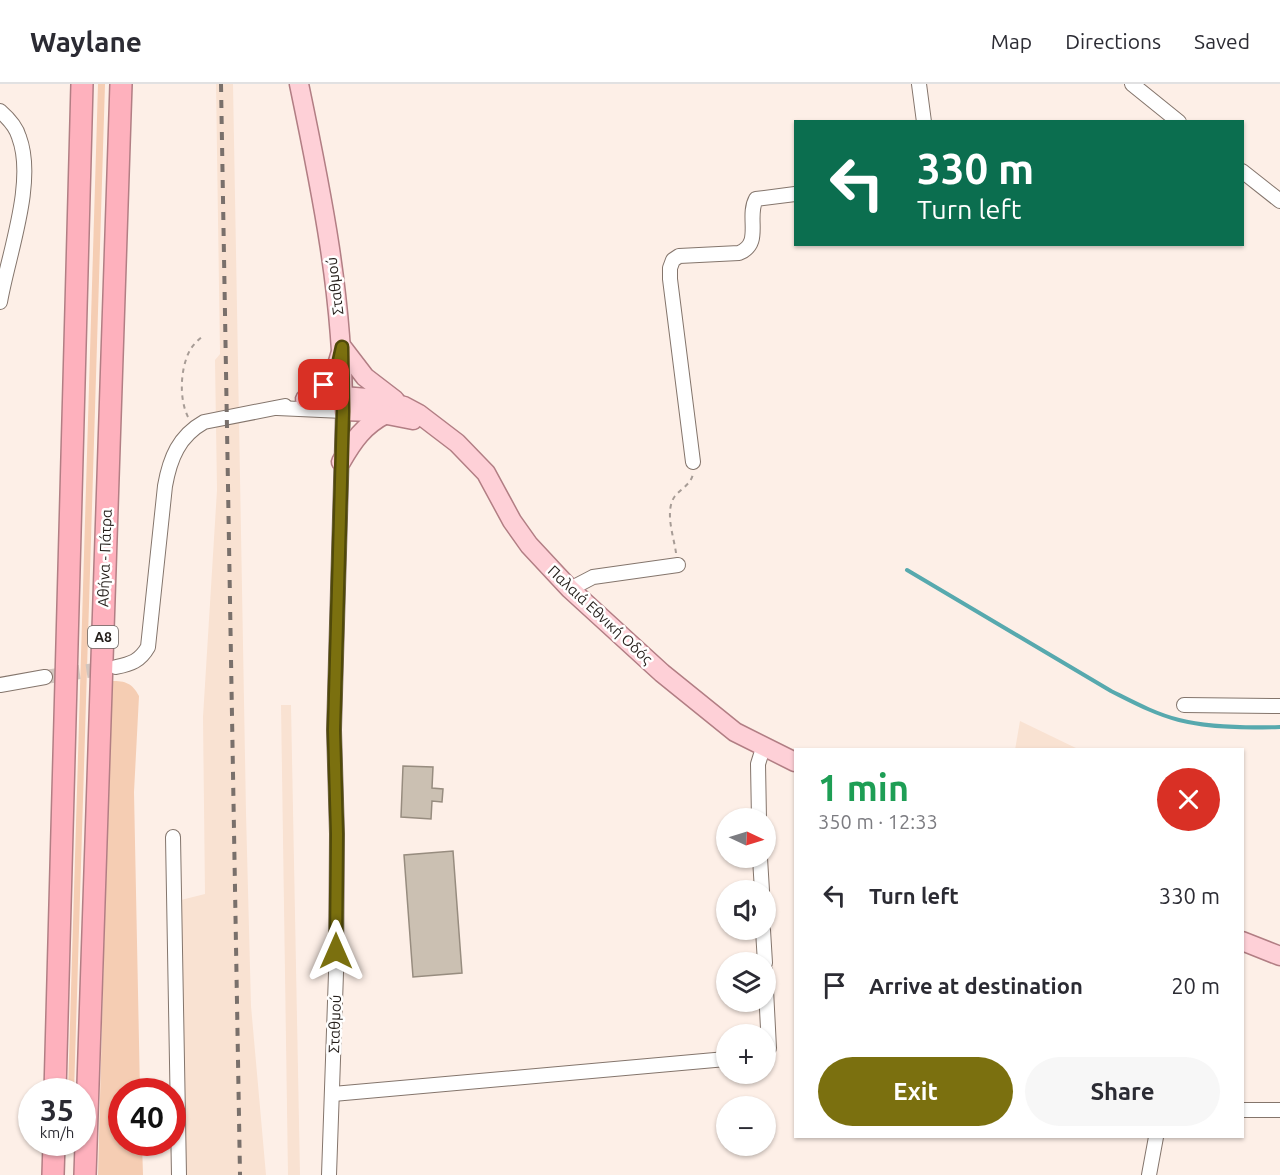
<!DOCTYPE html>
<meta charset="utf-8">
<style>
body{margin:0;font-family:Ubuntu,sans-serif;background:#f7f7f7;color:#2b2b33;height:100vh;display:flex;flex-direction:column;font-size:22px;white-space:nowrap}
*{box-sizing:border-box;margin:0}
p{font-size:20px;color:#7c7c81}
.icon{flex:none;width:33px;height:33px;fill:none;stroke:currentColor;stroke-width:2;stroke-linecap:round;stroke-linejoin:round}
.map{position:relative;flex:1;overflow:hidden}
.sheet{position:absolute;left:794px;top:664px;width:450px;height:390px;display:flex;flex-direction:column;background:#fff;border-radius:0px;box-shadow:0 2px 4px #0004}
.sheet>*{flex:none}
.hud{position:absolute;left:794px;top:36px;width:450px;height:126px;border-radius:0px;box-shadow:0 2px 4px #0004;background:#0b6e4f;color:#fff;overflow:hidden}
.needle{width:39px;rotate:94deg}
.buttons{position:absolute;left:716px;top:724px;display:grid;gap:12px}
.buttons a{display:grid;place-items:center;width:60px;height:60px;border-radius:50%;background:#fff;box-shadow:0 2px 4px #0004;font-size:30px}
.speed{position:absolute;left:18px;top:994px;display:flex;gap:12px;font-size:30px;font-weight:700;text-align:center}
.speed>*{display:grid;place-content:center;width:78px;height:78px;border-radius:50%;background:#fff;box-shadow:0 2px 4px #0004;line-height:1}
.speed small{font-size:15px;font-weight:400}
.speed .limit{border:9px solid #d22;background:#fff;color:#111}
.pin{position:absolute;display:grid;place-items:center;width:51px;height:51px;color:#fff;margin:-26px;border-radius:12px;box-shadow:0 3px 9px #0006}
.me{position:absolute;width:66px;margin:-33px;rotate:0deg;stroke-linejoin:round;filter:drop-shadow(0 0 4px #0008)}
.turn{display:flex;align-items:center;gap:21px;height:126px;padding:0 24px;font-size:27px}
.turn .icon{width:78px;height:78px;stroke-width:2.5}
.turn b{display:block;font-size:42px;line-height:51px}
.round{display:grid;place-items:center;flex:none;width:63px;height:63px;border-radius:32px;background:#f7f7f7}
.summary{display:flex;align-items:center;justify-content:space-between;height:102px;padding:0 24px}
h1{font-size:36px;font-weight:700;line-height:45px;color:#1e9e55}
.cta{display:flex;gap:12px;margin-top:auto;padding:12px 24px}
.cta a{flex:1;height:69px;border-radius:36px;background:#7b700f;color:#fff;font-size:24px;font-weight:700;line-height:69px;text-align:center}
.cta a+a{background:#f7f7f7;color:#2b2b33}
ul{padding:0;list-style:none}
li{display:flex;align-items:center;gap:18px;height:90px;padding:0 24px}
li div{flex:1}
li b{display:block;font-size:22px}
li em{font-style:normal}
header{display:flex;align-items:center;gap:36px;box-sizing:border-box;height:84px;padding:0 30px;background:#fff;border-bottom:2px solid #e1e1e2}
header strong{font-size:28px}
nav{display:flex;gap:33px;margin-inline-start:auto;font-size:21px}
.map>svg:first-child{display:block}
.built{fill:#f9e2d2}
.green{fill:#f5cdb3}
.lines{fill:none;stroke-linecap:round;stroke-linejoin:round}
.stream{stroke:#57a9ae;stroke-width:4}
.building{fill:#cbc0b2;stroke:#978c7f;stroke-width:1.5}
.minor-tunnel{stroke:#d2c5be;stroke-width:14;stroke-dasharray:14 7;stroke-linecap:butt}
.minor-casing{stroke:#84756c;stroke-width:16}
.major-casing{stroke:#b27e84;stroke-width:21}
.highway-casing{stroke:#b27e84;stroke-width:24}
.path{stroke:#a79c96;stroke-width:2;stroke-dasharray:4.5 4.5;stroke-linecap:butt}
.minor{stroke:#fff;stroke-width:14}
.major{stroke:#fed0d7;stroke-width:18}
.highway{stroke:#feb1bd;stroke-width:21}
.rail{stroke:#79706b;stroke-width:4;stroke-dasharray:8 8;stroke-linecap:butt}
.route-casing{stroke:#50490a;stroke-width:15}
.route{stroke:#7b700f;stroke-width:10}
.labels{text-anchor:middle;stroke-width:5;stroke-linejoin:round;paint-order:stroke}
.shield{fill:#fff;stroke:#66625f;stroke-width:1.5}
.shield-label{font-size:14px;font-weight:bold;fill:#241e1a}
.street-label{font-size:15px;fill:#241e1a;stroke:#fff}
</style>
<header>
<strong>Waylane</strong>
<nav><a>Map</a><a>Directions</a><a>Saved</a></nav>
</header>
<div class="map">
<svg width="1280" height="1091" viewBox="0 0 1280 1091">
<rect width="100%" height="100%" fill="#fdefe7"/>
<g class="built">
<path d="M216 0H233L246 729 251 922 266 1091H185L181 816 205 810 203 633 217 406 215 276 220 270Z"/>
<path d="M281 621H291L300 1091H288Z"/>
<path d="M1020 637 1080 666H1015Z"/>
</g>
<g class="green">
<path d="M98 0H105L74 1008H68Z"/>
<path d="M111 597C126 597 132 599 139 612L134 708 140 1008H122V1059H142L143 1091H98Z"/>
</g>
<g class="lines">
<path class="stream" d="M907 486 1111 607C1133 618 1155 630 1179 636 1211 644 1247 644 1280 643"/>
</g>
<g class="building">
<path d="M403 682 433 683 432 704 443 705 442 718 432 717 431 735 401 733Z"/>
<path d="M453 767 462 889 413 893 404 771Z"/>
</g>
<g class="lines">
<path class="minor-tunnel" d="M45 593 108 584"/>
<defs>
<g id="minor">
<path d="M919 0 924 38"/>
<path d="M1132 0 1179 38"/>
<path d="M0 27C8 34 16 42 19 53 36 98 8 171 0 218"/>
<path d="M1242 87 1280 117"/>
<path d="M306 315 343 312"/>
<path d="M277 324 343 327 334 646 337 750 336 889 329 1091"/>
<path d="M693 378 670 195V184L673 176 679 172 739 169C763 160 746 133 756 115L795 110"/>
<path d="M570 505 593 493 678 481"/>
<path d="M116 583C131 580 140 577 148 563L165 402C170 374 179 352 204 338L285 322"/>
<path d="M0 601 45 593"/>
<path d="M1184 621 1280 622"/>
<path d="M759 735 758 680 763 664"/>
<path d="M173 753 179 1091"/>
<path d="M760 774 762 807"/>
<path d="M763 846 765 879"/>
<path d="M765 886 769 964 765 969"/>
<path d="M333 1010 726 975"/>
<path d="M1242 1026H1280"/>
<path d="M1149 1091 1156 1053"/>
</g>
<g id="major">
<path d="M299 0C322 110 343 214 343 327L372 328 413 336"/>
<path d="M342 263 365 293 395 316"/>
<path d="M343 312 379 315 404 322 419 330 457 359 486 389 512 437 529 461 570 505 662 589 735 648 795 678"/>
<path d="M305 315C322 303 335 292 340 271"/>
<path d="M341 378C353 357 364 341 386 330"/>
<path d="M1242 857 1280 872"/>
</g>
<g id="highway">
<path d="M55 1008 82 0"/>
<path d="M53 1091 54 1059"/>
<path d="M85 1091 121 0"/>
</g>
</defs>
<use href="#minor" class="minor-casing"/>
<use href="#major" class="major-casing"/>
<use href="#highway" class="highway-casing"/>
<g class="path">
<path d="M188 333C179 315 180 285 190 266 193 261 198 256 203 252"/>
<path d="M676 469C674 453 664 427 675 412 681 405 691 400 693 390"/>
<path d="M1242 746 1243 740"/>
</g>
<use href="#minor" class="minor"/>
<use href="#major" class="major"/>
<use href="#highway" class="highway"/>
<path class="rail" d="M221 0 240 1091"/>
</g>
<g class="lines">
<defs>
<path id="route" d="M324 301 338 281 342 263 343 327 334 646 337 750 336 867"/>
</defs>
<use href="#route" class="route-casing"/>
<use href="#route" class="route"/>
</g>
<g class="labels">
<rect class="shield" x="88" y="542" width="30" height="22" rx="4.5"/>
<g class="shield-label">
<text x="103" y="558">Α8</text>
</g>
<g class="street-label">
<text transform="translate(335 202) rotate(-97)" y="5">Σταθμού</text>
<text transform="translate(105 474) rotate(-88)" y="5">Αθήνα - Πάτρα</text>
<text transform="translate(600 531) rotate(43)" y="5">Παλαιά Εθνική Οδός</text>
<text transform="translate(335 940) rotate(-88)" y="5">Σταθμού</text>
</g>
</g>
</svg>
<div class="buttons">
<a><svg class="needle" viewBox="-14 -14 28 28"><path d="M0-13l5 13h-10z" fill="#e53935"/><path d="M0 13l5-13h-10z" fill="#7c7c81"/></svg></a>
<a><svg class="icon" aria-label="sound" viewBox="0 0 24 24"><path d="M4 9h4l5-4v14l-5-4H4zM17 9q2 3 0 6"/></svg></a>
<a><svg class="icon" aria-label="layers" viewBox="0 0 24 24"><path d="M12 4l9 5-9 5-9-5zM3 14l9 5 9-5"/></svg></a>
<a>+</a>
<a>−</a>
</div>
<div class="speed"><div>35<small>km/h</small></div><div class="limit">40</div></div>
<div class="pin" style="left:324px;top:301px;background:#d93025"><svg class="icon" aria-label="arrive" viewBox="0 0 24 24"><path d="M6 21V4h12l-3 4 3 4H6"/></svg></div>
<svg class="me" style="left:336px;top:867px" viewBox="-20 -20 40 40"><path d="M0-17L14 15 0 8-14 15z" fill="#7b700f" stroke="#fff" stroke-width="4"/></svg>
<div class="hud">
<div class="turn"><svg class="icon" aria-label="left" viewBox="0 0 24 24"><path d="M17 20v-9H6M10 6l-5 5 5 5"/></svg><div><b>330 m</b>Turn left</div></div>
</div>
<section class="sheet">
<div class="summary"><div><h1>1 min</h1><p>350 m · 12:33</p></div><a class="round" style="background:#d93025;color:#fff"><svg class="icon" aria-label="close" viewBox="0 0 24 24"><path d="M6 6l12 12M18 6L6 18"/></svg></a></div>
<ul>
<li><svg class="icon" aria-label="left" viewBox="0 0 24 24"><path d="M17 20v-9H6M10 6l-5 5 5 5"/></svg><div><b>Turn left</b></div><em>330 m</em></li>
<li><svg class="icon" aria-label="arrive" viewBox="0 0 24 24"><path d="M6 21V4h12l-3 4 3 4H6"/></svg><div><b>Arrive at destination</b></div><em>20 m</em></li>
</ul>
<div class="cta"><a>Exit</a><a>Share</a></div>
</section>
</div>
